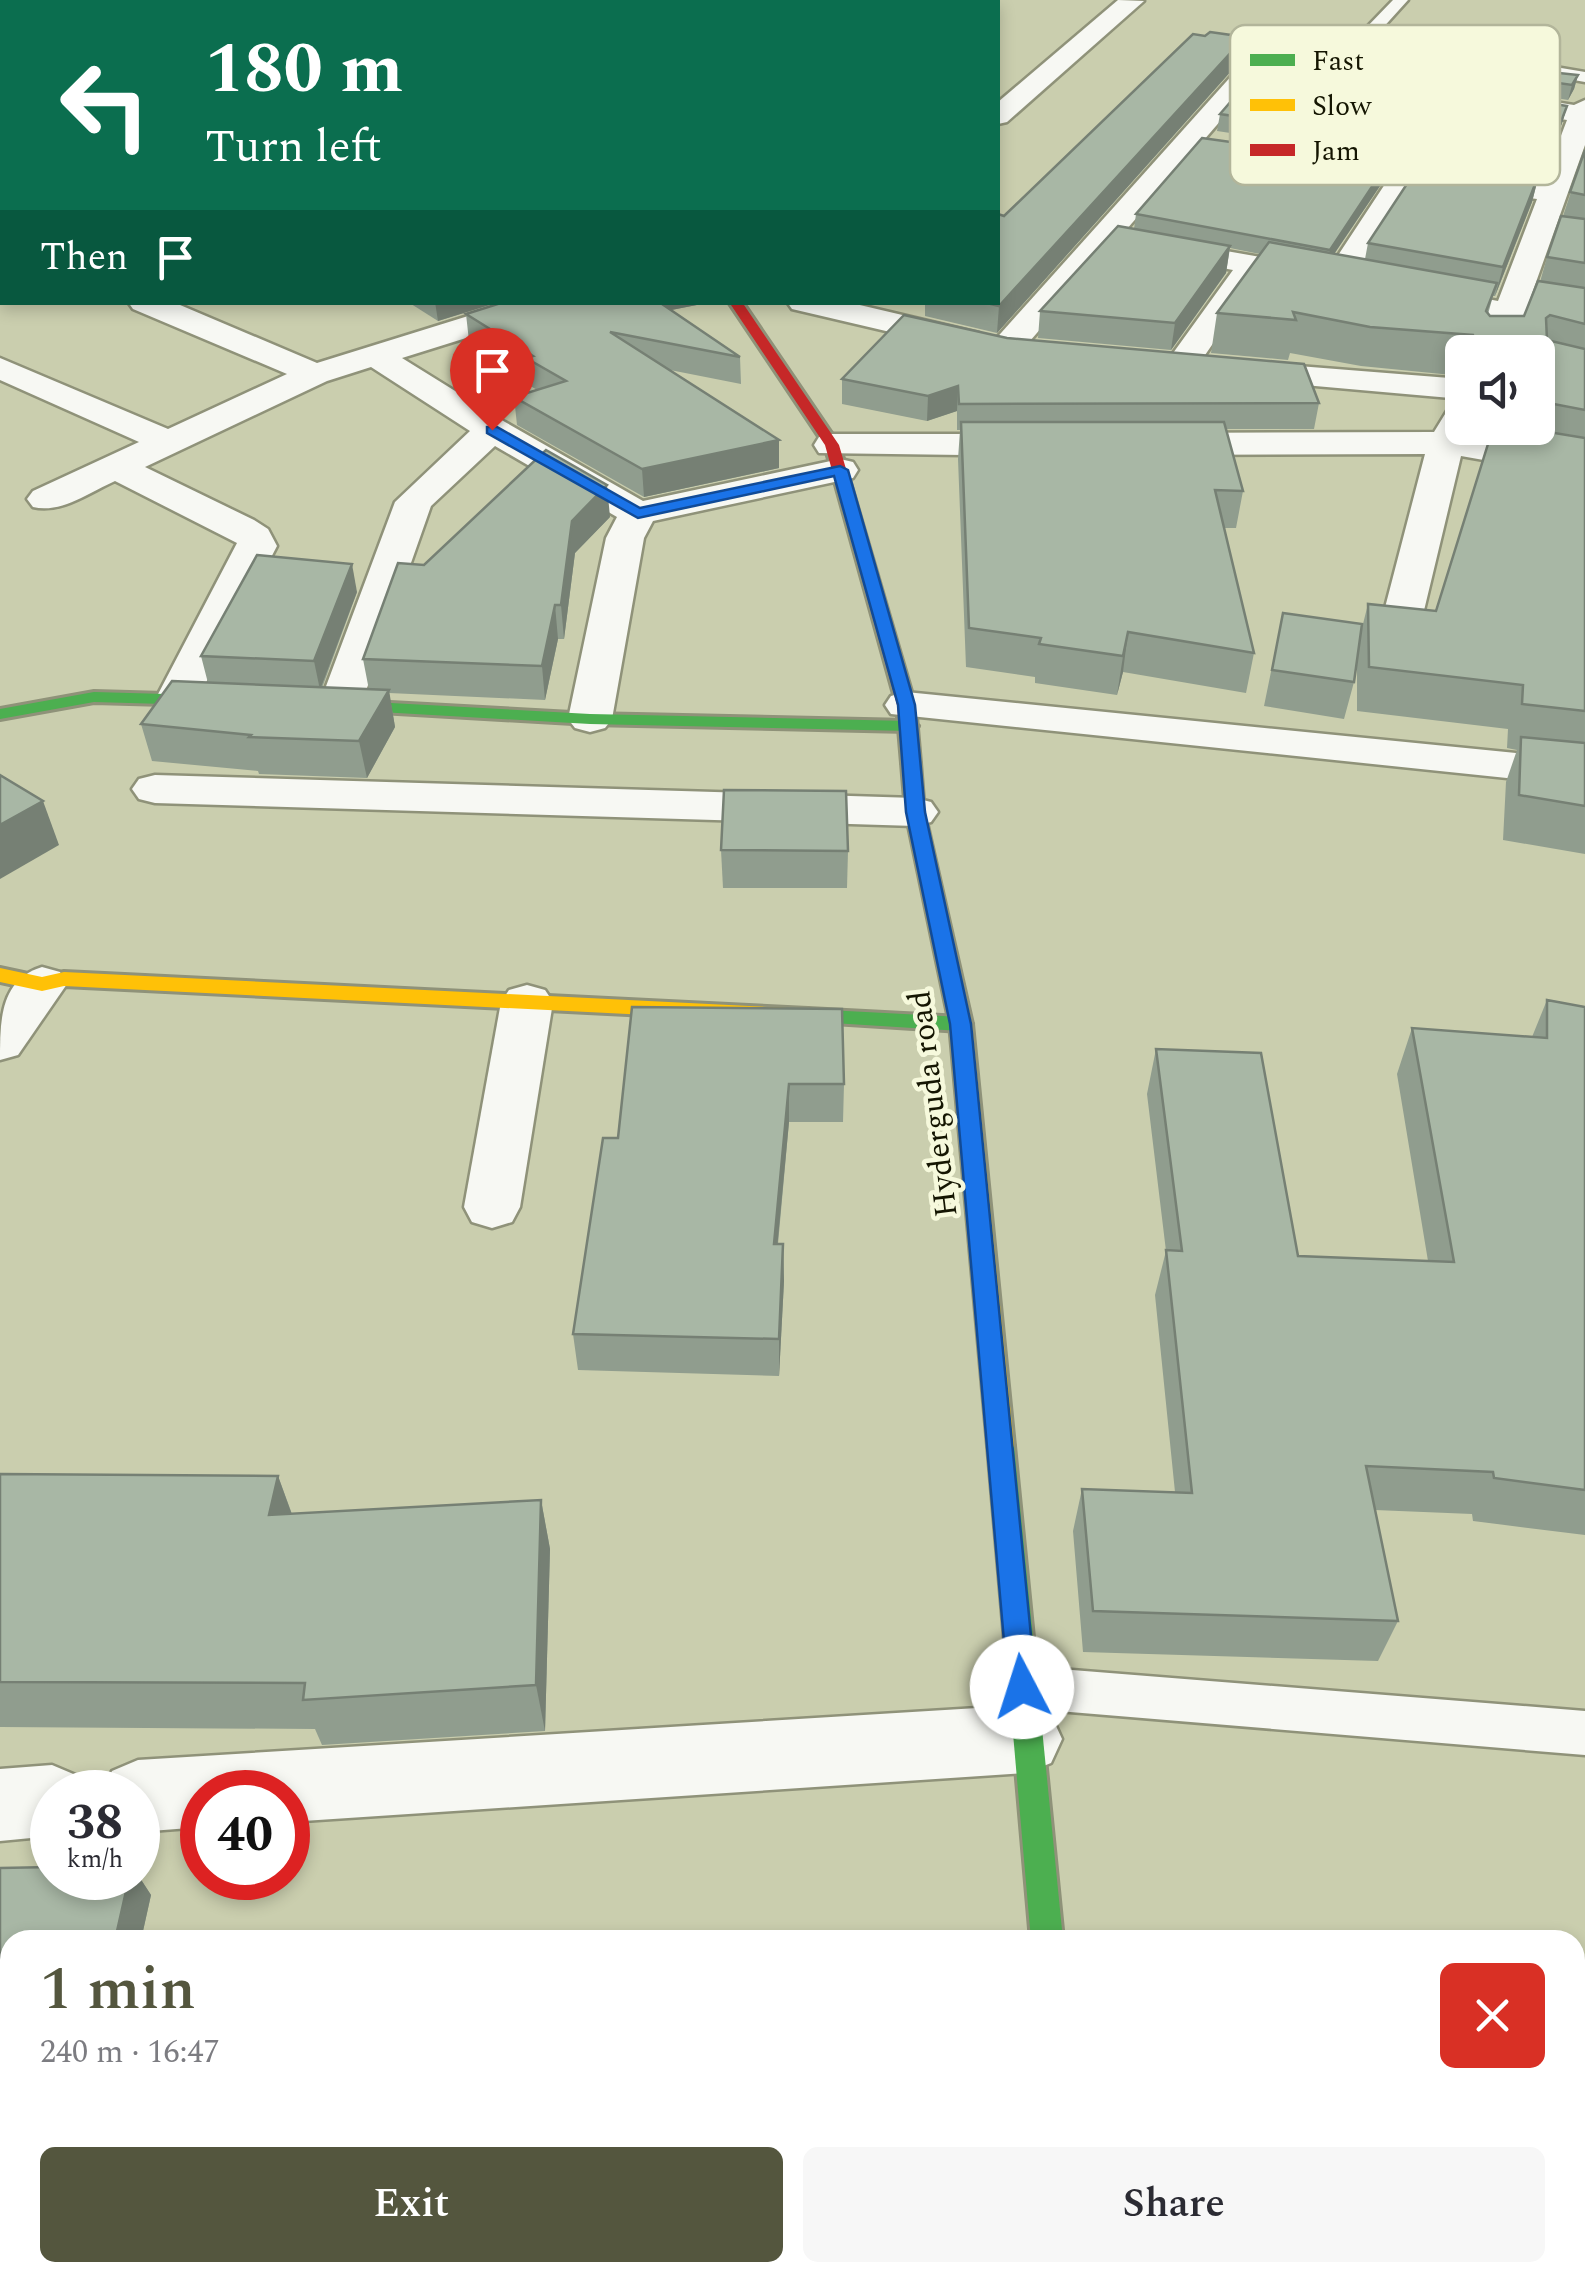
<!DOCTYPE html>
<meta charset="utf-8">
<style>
body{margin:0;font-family:Spectral,serif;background:#f7f7f7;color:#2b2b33;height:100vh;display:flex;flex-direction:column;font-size:38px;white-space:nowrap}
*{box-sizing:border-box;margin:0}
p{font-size:32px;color:#7c7c81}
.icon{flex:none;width:55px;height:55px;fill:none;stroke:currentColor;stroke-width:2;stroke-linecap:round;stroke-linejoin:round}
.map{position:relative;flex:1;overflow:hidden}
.sheet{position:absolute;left:0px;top:1930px;width:1585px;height:352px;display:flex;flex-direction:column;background:#fff;border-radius:30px 30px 0 0;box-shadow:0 5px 15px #0003}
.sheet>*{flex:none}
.guide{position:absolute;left:0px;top:0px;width:1000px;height:305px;box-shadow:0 5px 15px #0003;background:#0b6e4f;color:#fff;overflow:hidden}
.controls{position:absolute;left:1445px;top:335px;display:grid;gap:20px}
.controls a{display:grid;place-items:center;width:110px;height:110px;border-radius:15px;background:#fff;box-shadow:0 5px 15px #0003;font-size:50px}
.speed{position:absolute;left:30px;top:1770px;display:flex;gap:20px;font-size:50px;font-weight:700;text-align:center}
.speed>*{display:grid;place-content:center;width:130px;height:130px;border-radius:50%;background:#fff;box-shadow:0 5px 15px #0003;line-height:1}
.speed small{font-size:25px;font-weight:400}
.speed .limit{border:15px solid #d22;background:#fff;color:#111}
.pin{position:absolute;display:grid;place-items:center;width:85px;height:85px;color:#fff;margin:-102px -42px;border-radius:50% 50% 50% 0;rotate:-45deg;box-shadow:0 0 10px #0007}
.pin .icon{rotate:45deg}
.me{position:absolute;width:110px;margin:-55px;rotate:355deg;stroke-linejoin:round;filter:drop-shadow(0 0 8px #0008)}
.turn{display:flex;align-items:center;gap:35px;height:210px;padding:0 40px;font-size:45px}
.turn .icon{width:130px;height:130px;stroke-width:2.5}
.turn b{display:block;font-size:70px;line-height:85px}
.then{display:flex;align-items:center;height:95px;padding:0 40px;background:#0003;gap:20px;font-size:38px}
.round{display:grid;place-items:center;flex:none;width:105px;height:105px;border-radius:15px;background:#f7f7f7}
.overview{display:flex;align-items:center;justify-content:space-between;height:170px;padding:0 40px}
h1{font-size:60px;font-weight:600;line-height:75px;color:#54563e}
.action{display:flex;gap:20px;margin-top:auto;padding:20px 40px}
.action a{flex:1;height:115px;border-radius:15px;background:#54563e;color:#fff;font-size:40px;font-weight:600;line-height:115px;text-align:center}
.action a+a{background:#f7f7f7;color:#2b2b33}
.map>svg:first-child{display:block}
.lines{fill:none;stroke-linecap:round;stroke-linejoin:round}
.lane-casing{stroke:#8f9279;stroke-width:5}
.street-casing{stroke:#8f9279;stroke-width:5}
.fast-casing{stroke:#8f9279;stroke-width:6}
.slow-casing{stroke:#8f9279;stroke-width:6}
.jam-casing{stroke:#8f9279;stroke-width:6}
.lane{fill:#f7f8f3;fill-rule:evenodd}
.street{fill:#f7f8f3;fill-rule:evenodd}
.fast{fill:#4caf50;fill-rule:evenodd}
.slow{fill:#ffc107;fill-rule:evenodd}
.jam{fill:#c62828;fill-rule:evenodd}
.wall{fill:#909d8e}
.shaded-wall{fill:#768074}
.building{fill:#a8b7a5;stroke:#768074;stroke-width:2.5}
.route{fill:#1a73e8;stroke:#114b97;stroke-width:2.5}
.labels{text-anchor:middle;stroke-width:9;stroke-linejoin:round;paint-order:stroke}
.street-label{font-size:32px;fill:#141501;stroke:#f6f9dc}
.key{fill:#f6f9dc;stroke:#b2b59a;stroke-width:2.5}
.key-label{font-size:28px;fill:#141501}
</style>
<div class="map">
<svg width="1585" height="2281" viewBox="0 0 1585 2281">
<rect width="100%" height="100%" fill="#caceae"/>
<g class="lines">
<defs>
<g id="lane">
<path d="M1393 0H1408L1380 31 1385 38 1585 72V82L1374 45 1364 30Z"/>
<path d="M1022 1666 1585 1711V1755L1022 1708 1006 1702 1000 1687 1006 1672Z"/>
</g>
<g id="street">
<path d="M723 0H755L757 2H725Z"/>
<path d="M1118 0 1144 1 1007 122 998 124V102Z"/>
<path d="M1278 32 1287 34 1290 39 1287 44 1017 356H993L988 349 993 342 1269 34Z"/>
<path d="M1491 92 1574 105 1585 100V145L1511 352H1478L1491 318 1407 302 1402 295 1407 288 1418 286 1498 301 1537 199 1416 182 1348 286 1337 288 1260 275 1192 374H1168L1163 367 1233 270 1141 253 1137 247 1141 241 1152 238 1329 269 1389 178 1304 165 1300 159 1314 151 1399 163 1415 137 1425 135 1439 143 1425 166 1543 183 1567 120 1482 106 1478 100 1482 94Z"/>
<path d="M0 227 2 228V247H0Z"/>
<path d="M128 302H173L317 363 513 302H564L559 309 402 358 505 422 643 501 840 459 853 462 858 470 853 478 653 521 644 538 612 719 605 728 590 732 575 728 568 719 606 538 617 517 495 446 431 506 361 705 355 714 340 718 325 714 319 705 395 502 470 431 371 367 327 381 145 467 254 520 268 529 277 546 198 698 192 707 177 711 162 707 156 698 237 543 115 481C90 492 61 514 33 507L27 499 33 491 139 442 0 380V358L168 429 287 374 133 309Z"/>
<path d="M787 302H847L979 333 983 340 979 347 967 350 792 309Z"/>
<path d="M1236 361 1462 379V399L1224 378 1219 371 1224 364Z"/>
<path d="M1462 403V428H1472L1468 436 1585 456V478L1461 456 1421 623 1415 632 1401 635 1387 632 1381 623 1425 454 1155 455 1142 452 1137 444 1142 436 1155 433 1434 432 1450 406Z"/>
<path d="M832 434H1034L1047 437 1052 445 1047 453 1034 456 819 453 814 445 819 437Z"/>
<path d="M906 692 1585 760V786L891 714 885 705 891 696Z"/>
<path d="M155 775 915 798 931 802 938 812 931 822 915 826 155 803 139 799 132 789 139 779Z"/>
<path d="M42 967 60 972 67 984 18 1055 0 1060C0 1020 0 980 42 967Z"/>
<path d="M527 985 545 990 553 1002 520 1207 512 1222 492 1228 472 1222 464 1207 501 1002 509 990Z"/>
<path d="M1026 1705 1051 1715 1062 1739 1051 1763 1026 1773 288 1822V1792H202V1827L138 1832V1792H103L112 1771 138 1760Z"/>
<path d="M52 1765 78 1776 85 1792H52V1836L0 1841V1769Z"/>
</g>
<g id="fast">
<path d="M94 692 236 696 245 701 236 706 94 702 0 719V709Z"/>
<path d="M317 699 590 714 909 721 918 726 909 731 590 724 311 708V700Z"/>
<path d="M808 1009 961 1017 972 1024 961 1031 801 1021 797 1016Z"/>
<path d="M1001 1435 1010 1438 1014 1446 1063 1940H1031L988 1446 992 1438Z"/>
</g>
<g id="slow">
<path d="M911 758 920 763 924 812 972 1024 1014 1446 1010 1454 1001 1457 992 1454 988 1446 950 1024 906 812 902 763Z"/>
<path d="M0 968 42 977 64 972 808 1009 819 1016 808 1023 64 986 42 991 0 982Z"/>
<path d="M1062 2272H1098L1099 2281H1063Z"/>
</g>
<path id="jam" d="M729 302H742L839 445 915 705 920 763 917 767 911 768 902 763 897 705 825 445Z"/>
</defs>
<use href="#lane" class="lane-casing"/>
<use href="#street" class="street-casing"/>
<use href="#fast" class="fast-casing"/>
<use href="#slow" class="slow-casing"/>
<use href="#jam" class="jam-casing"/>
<use href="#lane" class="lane"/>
<use href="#street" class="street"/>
<use href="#fast" class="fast"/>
<use href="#slow" class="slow"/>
<use href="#jam" class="jam"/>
</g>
<g class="wall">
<path d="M221 0H678L686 2H228Z"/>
<path d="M1274 54 1438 73 1448 61 1578 75 1574 89 1568 100 1487 87 1454 95 1271 68Z"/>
<path d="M1241 60 997 333 925 316V302H998L1004 216Z"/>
<path d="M1458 102 1567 106 1562 123 1541 179H1538L1532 202 1495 296H1493L1488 314 1490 316H1524L1540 282 1547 257 1563 216 1585 150V854L1503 840 1506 782 1517 750 1507 748 1508 729 1357 711V658L1354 682 1344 719 1264 706 1283 613 1361 632 1368 604 1436 611 1490 436 1486 435 1488 428H1538V352H1462V376L1361 366 1290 353 1288 360 1211 353 1217 313 1260 254 1230 248 1226 273 1171 350 1038 338 1040 311 1134 229 1136 214 1387 164 1384 180 1334 254 1365 259 1368 243 1432 159 1438 140 1424 131 1412 135 1398 158 1217 131 1220 114Z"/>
<path d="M408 302H499L438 321Z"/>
<path d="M504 302H712L671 310 740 357 741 384 670 370 779 440V468L644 497 517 425 514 397 537 390 529 385 528 378 469 341 466 314Z"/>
<path d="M1007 338 1319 403 1314 429H1226L1243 491 1236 528H1224L1254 653 1246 693 1123 672 1117 695 1035 683V677L966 667 958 459 960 430H957V411L927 421 842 404V379Z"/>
<path d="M610 517 575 553 564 639H558L545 700 389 693 395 727 367 778 259 774 258 771 152 761 141 724 208 683 201 656 357 592 322 688 369 690 363 659 424 565Z"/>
<path d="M721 850 848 851 847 888H723Z"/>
<path d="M1547 1000 1585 1007V1535L1473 1521 1472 1514 1375 1510 1398 1621 1378 1661 1083 1652 1073 1531 1082 1489 1175 1492 1155 1295 1166 1251 1147 1094 1156 1049 1298 1256 1428 1261 1397 1074 1412 1028 1532 1037Z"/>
<path d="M632 1007 844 1084 843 1122H789L778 1244H783L784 1281 779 1376 578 1370 573 1334 618 1138Z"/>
<path d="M0 1474 278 1476 292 1514 541 1500 550 1549 545 1731 322 1745 315 1729 0 1727Z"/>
<path d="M0 1868 138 1878V1875L151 1895 141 1940H10V2074H0Z"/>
<path d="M0 2137 49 2272 45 2281H0Z"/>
</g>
<g class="shaded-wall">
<path d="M1245 37 1241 60 997 333 999 306Z"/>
<path d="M1490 73 1487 87 1454 95 1457 80Z"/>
<path d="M1578 75 1574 89 1568 100 1572 85Z"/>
<path d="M1567 106 1562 123 1541 179 1546 161Z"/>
<path d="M1428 114 1424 131 1412 135 1398 158 1402 140 1416 118Z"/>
<path d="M0 135H2V160L0 154Z"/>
<path d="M1387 164 1384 180 1326 266 1330 250Z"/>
<path d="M1539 174 1532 202 1495 296 1503 267Z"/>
<path d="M1230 246 1226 273 1171 350 1175 323Z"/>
<path d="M435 302H499L438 321Z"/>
<path d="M640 302H712L641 316Z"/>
<path d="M958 386 957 411 927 421 928 396Z"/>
<path d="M779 440V468L644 497 642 469Z"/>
<path d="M607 485 610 517 575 553 564 639 561 605 572 521Z"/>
<path d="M352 564 357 592 320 690 314 661Z"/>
<path d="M555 605 558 639 545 700 542 666Z"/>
<path d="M1128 632 1123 672 1117 695 1123 656Z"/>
<path d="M389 690 395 727 367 778 359 741Z"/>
<path d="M43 801 59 845 0 879V825Z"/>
<path d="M789 1084V1122L774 1281V1244Z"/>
<path d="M783 1244 784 1281 779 1376V1339Z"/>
<path d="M278 1476 296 1526 269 1515Z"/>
<path d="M541 1500 550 1549 545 1731 536 1685Z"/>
<path d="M138 1875 151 1895 141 1940H115L129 1878H138Z"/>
<path d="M13 2272H49L45 2281H17L11 2276Z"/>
</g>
<g class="building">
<path d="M254 0H678L686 2H249Z"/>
<path d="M1210 32 1245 37 999 306 983 302H998V214L1004 216 1193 34 1205 36Z"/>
<path d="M1277 50 1438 73 1448 61 1578 75 1572 85 1490 73 1457 80 1274 54Z"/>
<path d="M1257 71 1458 102 1490 94 1567 106 1546 161 1435 145 1447 125 1428 114 1416 118 1402 140 1220 114Z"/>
<path d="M2 122V135H0V123Z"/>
<path d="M1202 138 1387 164 1330 250 1136 214Z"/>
<path d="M1585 150V195L1570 192Z"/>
<path d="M1424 158 1539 174 1503 267 1368 243Z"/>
<path d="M1561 216 1585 219V263L1547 257Z"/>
<path d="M1118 226 1230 246 1175 323 1040 311Z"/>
<path d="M1269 242 1497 283 1486 311 1490 316H1524L1538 281 1585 288V324L1550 315 1546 318 1547 340 1585 349V410L1538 401V352H1510L1477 346 1473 335 1370 327 1293 312 1296 320 1217 313Z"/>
<path d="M504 302H659L740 357 610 332 779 440 642 469 514 397 566 381 526 358 533 356 466 314Z"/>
<path d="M904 315 1007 338 1304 364 1319 403 959 404 958 386 928 396 842 379Z"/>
<path d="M961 422H1224L1243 491 1215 490 1254 653 1128 632 1123 656 1039 644 1041 638 969 628Z"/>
<path d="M1493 428H1524L1585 438V711L1522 704 1523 685 1369 667 1368 604 1436 611Z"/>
<path d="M546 450 607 485 572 521 561 605H555L542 666 363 659 398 563 424 565Z"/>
<path d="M257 555 352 564 314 661 201 656Z"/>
<path d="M1283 613 1362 624 1354 682 1272 670Z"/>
<path d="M172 681 389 690 359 741 249 737 251 735 141 724Z"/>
<path d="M1521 737 1585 743V806L1519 795Z"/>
<path d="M0 775 43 801 0 825Z"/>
<path d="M724 790 846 791 848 851 721 850Z"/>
<path d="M1547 1000 1585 1007V1490L1494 1478 1493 1472 1366 1466 1398 1621 1093 1611 1082 1489 1192 1493 1166 1250 1182 1251 1156 1049 1261 1053 1298 1256 1454 1262 1412 1028 1547 1038Z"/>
<path d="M632 1007 842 1009 844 1084H789L774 1244H783L779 1339 573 1334 603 1138H618Z"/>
<path d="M0 1474 278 1476 269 1515 541 1500 536 1685 303 1700 305 1683 0 1682Z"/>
<path d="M52 1867V1878H129L115 1940H10V2047H0V1868Z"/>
<path d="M0 2137 10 2141V2272H13L11 2276 0 2272Z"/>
</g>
<path class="route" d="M487 427H497L640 508 840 466 848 470 915 705 925 812 971 1024 1036 1687 1032 1697 1022 1701 1012 1697 1008 1687 950 1024 906 812 898 705 834 476 638 518 487 433Z"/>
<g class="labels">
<g class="street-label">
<text transform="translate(932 1104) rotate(-97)" y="11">Hyderguda road</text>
</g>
</g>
<rect x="1230" y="25" width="330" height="160" rx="15" class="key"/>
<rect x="1250" y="54" width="45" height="12" fill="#4caf50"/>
<rect x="1250" y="99" width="45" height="12" fill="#ffc107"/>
<rect x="1250" y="144" width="45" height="12" fill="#c62828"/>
<g class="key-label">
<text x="1312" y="70">Fast</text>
<text x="1312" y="115">Slow</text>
<text x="1312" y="160">Jam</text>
</g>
</svg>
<div class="controls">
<a><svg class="icon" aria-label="sound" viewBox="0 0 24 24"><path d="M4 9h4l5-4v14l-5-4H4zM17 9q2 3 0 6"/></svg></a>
</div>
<div class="speed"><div>38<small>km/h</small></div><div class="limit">40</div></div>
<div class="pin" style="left:492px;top:430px;background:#d93025"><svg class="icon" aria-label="arrive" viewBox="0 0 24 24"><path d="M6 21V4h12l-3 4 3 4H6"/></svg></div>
<svg class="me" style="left:1022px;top:1687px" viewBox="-20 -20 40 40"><circle r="19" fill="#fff"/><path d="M0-13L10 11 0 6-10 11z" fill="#1a73e8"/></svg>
<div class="guide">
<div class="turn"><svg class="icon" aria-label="left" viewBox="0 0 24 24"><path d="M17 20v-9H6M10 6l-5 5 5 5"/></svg><div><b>180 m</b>Turn left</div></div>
<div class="then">Then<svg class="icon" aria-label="arrive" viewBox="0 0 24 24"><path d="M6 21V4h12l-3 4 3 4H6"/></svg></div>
</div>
<section class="sheet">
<div class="overview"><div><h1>1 min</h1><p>240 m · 16:47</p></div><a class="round" style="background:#d93025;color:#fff"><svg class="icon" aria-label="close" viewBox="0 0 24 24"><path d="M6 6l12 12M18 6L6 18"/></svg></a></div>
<div class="action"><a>Exit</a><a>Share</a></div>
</section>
</div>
